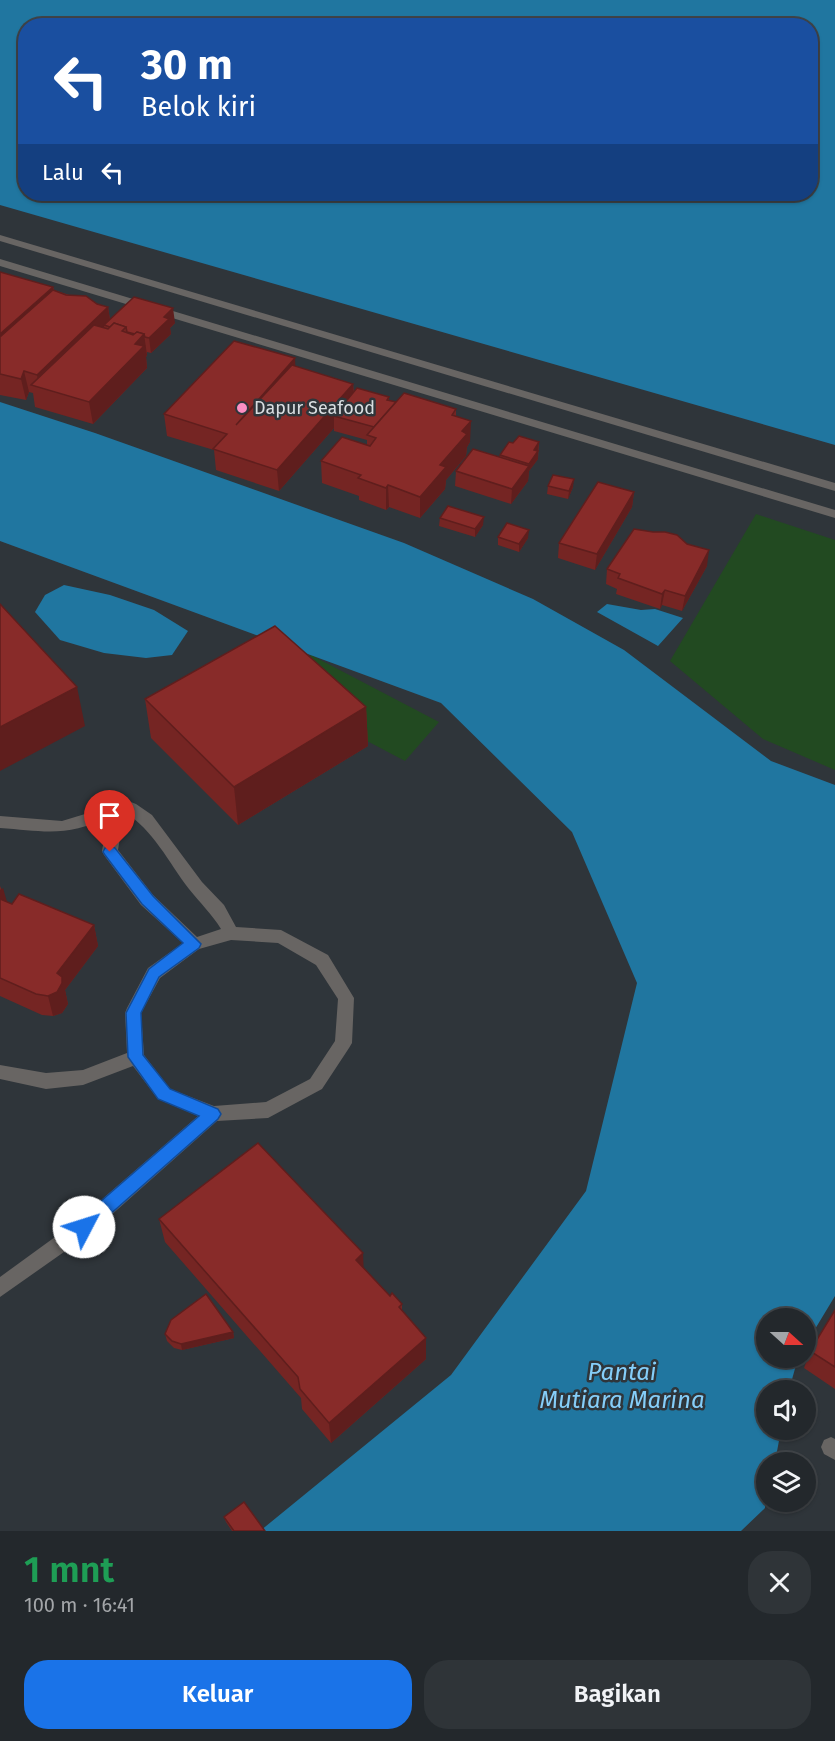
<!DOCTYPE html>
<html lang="id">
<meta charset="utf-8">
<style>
body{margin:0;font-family:"Fira Sans",sans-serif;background:#2f3438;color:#f1f3f6;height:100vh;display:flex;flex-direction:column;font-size:22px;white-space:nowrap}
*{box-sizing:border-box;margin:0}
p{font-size:20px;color:#a3a6a9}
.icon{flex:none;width:33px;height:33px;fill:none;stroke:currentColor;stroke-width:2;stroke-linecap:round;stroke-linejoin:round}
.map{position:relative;height:1531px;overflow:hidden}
.drawer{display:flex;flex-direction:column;background:#23282c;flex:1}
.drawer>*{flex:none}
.banner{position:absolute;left:18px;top:18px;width:800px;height:183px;border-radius:24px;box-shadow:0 2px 4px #0004,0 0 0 2px #404448;background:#1a4fa0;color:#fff;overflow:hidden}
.needle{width:39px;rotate:111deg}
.fabs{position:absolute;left:756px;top:1308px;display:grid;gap:12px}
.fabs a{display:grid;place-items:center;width:60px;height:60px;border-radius:50%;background:#23282c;box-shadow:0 2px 4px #0004,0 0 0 2px #404448;font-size:30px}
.pin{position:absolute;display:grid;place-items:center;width:51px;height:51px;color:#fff;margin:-62px -26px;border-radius:50% 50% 50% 0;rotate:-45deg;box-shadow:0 0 6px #0007}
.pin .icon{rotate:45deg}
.me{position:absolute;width:66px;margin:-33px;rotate:50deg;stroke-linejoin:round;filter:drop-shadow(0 0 4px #0008)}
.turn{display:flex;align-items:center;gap:21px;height:126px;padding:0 24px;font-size:27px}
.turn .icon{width:78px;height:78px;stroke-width:2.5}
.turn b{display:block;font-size:42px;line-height:51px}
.then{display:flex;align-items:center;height:57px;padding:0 24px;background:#0003;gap:12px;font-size:22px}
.round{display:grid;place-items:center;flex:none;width:63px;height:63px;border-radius:24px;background:#2f3438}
.head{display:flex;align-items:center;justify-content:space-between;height:102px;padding:0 24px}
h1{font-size:36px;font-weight:600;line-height:45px;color:#1e9e55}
.primary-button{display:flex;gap:12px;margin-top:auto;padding:12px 24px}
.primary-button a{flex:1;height:69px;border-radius:24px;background:#1a73e8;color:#fff;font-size:24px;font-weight:600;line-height:69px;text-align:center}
.primary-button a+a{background:#2f3438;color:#f1f3f6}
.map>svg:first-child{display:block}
.green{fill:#224a21}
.water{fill:#2076a0;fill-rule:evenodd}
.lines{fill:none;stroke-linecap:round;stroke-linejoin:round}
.minor{fill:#686563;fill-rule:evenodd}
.wall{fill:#752523}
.shaded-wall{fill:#5f1e1d}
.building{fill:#882b29;stroke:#5f1e1d;stroke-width:1.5}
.route{fill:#1a73e8;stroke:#114b97;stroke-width:1.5}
.poi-dot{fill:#fc8fc3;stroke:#2f353a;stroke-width:2}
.labels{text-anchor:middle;stroke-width:5;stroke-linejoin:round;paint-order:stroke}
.poi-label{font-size:18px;fill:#dadee1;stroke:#2f353a;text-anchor:start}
.near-water-label{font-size:24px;font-style:italic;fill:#85cef9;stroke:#2f353a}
</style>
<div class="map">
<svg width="835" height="1531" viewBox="0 0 835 1531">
<rect width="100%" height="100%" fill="#2f353a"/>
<g class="green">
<path d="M756 514 835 540V770L763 739 670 661Z"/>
<path d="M311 655 439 722 405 761 276 693Z"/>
</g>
<g class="water">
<path d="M0 0H835V445L0 205ZM26 26H810V194H26Z"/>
<path d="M0 402 95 433 404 543 533 599 624 650 771 761 835 785V1296L806 1344V1318H766V1358H798L789 1390H766V1430H781L775 1462H766L765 1508 741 1531H260L451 1375 586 1191 637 983 572 832 441 703 0 541Z"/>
<path d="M64 585 110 595 154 610 188 631 172 655 146 658 104 653 60 640 35 612 45 595Z"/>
<path d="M607 604 641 610 655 609 683 618 658 646 597 612Z"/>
</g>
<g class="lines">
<g class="minor">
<path d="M0 235 835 483V491L0 241Z"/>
<path d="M0 259 835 510V518L0 266Z"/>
<path d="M118 797 136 804 152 815 202 882 224 905 236 927 281 930 328 955 354 998 352 1043 349 1048 322 1089 268 1118 217 1121 91 1233 0 1297V1277L77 1221 198 1116 158 1099 133 1066 83 1085 46 1089 0 1079V1065L46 1073 83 1070 127 1053 125 1013 127 1008 148 968 183 943 141 905 104 855 102 851 108 816C70 838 42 831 0 828V816L62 821 85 814ZM124 812C153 829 169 863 189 889 200 903 212 914 221 929L197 937 153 895 118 850ZM231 940 278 943 316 965 338 999 335 1041 310 1079 266 1102 214 1106 170 1089 144 1055 141 1013 160 978 199 949Z"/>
<path d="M831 1437 835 1439V1460L824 1454 821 1447 824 1440Z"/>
</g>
</g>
<g class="wall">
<path d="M0 272 53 287 54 290 97 304 108 307 110 319 175 323 170 328 171 334 151 353 147 352V355L146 357 147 368 93 424 35 407 33 393 29 392 26 400 0 395Z"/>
<path d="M295 366 353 384 354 392 389 397V400L396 402 456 409V416L470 442 467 447 466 456 446 480 445 489 420 518 389 507 386 510 359 500V496L322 483 321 461 367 445V440L334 431V428L279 491 216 470 214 450 167 436 164 414Z"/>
<path d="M539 442 538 459 529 471 528 481 511 504 455 486 456 471 500 457V455Z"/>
<path d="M548 486 573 487 568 499 547 494Z"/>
<path d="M634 492 632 507 595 570 558 558 559 543Z"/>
<path d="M440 518 483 525 475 537 439 526Z"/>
<path d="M498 537 528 538 519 552 498 545Z"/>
<path d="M707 566 682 611 662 605 660 609 616 594 617 589 606 584 607 569Z"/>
<path d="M145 699 366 707 368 746 238 825 151 738Z"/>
<path d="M0 886 7 902 12 904 94 925 98 946 65 990 68 1004 62 1013 53 1016 42 1015 0 996Z"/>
<path d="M159 1219 364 1268 390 1296 402 1304V1310L426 1359 331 1443 302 1409 301 1398 165 1242Z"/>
<path d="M835 1310V1389L804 1368 810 1351Z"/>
<path d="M233 1332 234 1338 182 1350 174 1348 167 1341 165 1334Z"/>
<path d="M224 1517 265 1531H232L226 1522Z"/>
</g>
<g class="shaded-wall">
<path d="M53 287 57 308 0 360V334Z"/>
<path d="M108 307 111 327 104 325 105 334 39 388 37 375Z"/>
<path d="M173 308 175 323 170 328 171 334 151 353 149 338 164 317Z"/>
<path d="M144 334 147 355 146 357 147 368 93 424 89 402 135 344Z"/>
<path d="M295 358 296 380 236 425Z"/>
<path d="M24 371 29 392 26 400 21 379Z"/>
<path d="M353 384 354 405 334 416V428L279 491 277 470Z"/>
<path d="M471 421 470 442 467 447 466 456 446 480 445 489 420 518V497L462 431Z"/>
<path d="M539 442 538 450 535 455 538 451V459L529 471 528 481 511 504 512 489 529 466 534 450Z"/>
<path d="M574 479 573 487 568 499 569 491Z"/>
<path d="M388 485 389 507 386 510V488Z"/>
<path d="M634 492 632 507 595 570 597 554Z"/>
<path d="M484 517 483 525 475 537V529Z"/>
<path d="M529 530 528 538 519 552V544Z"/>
<path d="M709 550 707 566 682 611 685 596Z"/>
<path d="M665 590 662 605 660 609 662 594Z"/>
<path d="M77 687 85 726 0 771V727Z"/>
<path d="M366 707 368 746 238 825 234 787Z"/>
<path d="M3 888 9 909 0 916V890Z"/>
<path d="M94 925 98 946 65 990 68 1004 62 1013 53 1016 48 996 57 973Z"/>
<path d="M363 1253 364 1276 356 1260Z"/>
<path d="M233 1332 234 1338 182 1350 181 1344Z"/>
<path d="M426 1338V1359L331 1443 329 1423Z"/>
</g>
<g class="building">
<path d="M0 272 53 287 0 334Z"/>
<path d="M53 290 66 295 86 296 97 304 108 307 37 375 24 371 21 379 0 374V337Z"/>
<path d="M134 297 173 308 164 317 169 319 149 338 145 337 144 334 137 332 135 334 127 332 126 327 114 323 110 327 104 325Z"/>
<path d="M114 323 126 327 122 331 133 335 137 332 144 334 135 344 144 346 89 402 31 385 94 325 108 329Z"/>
<path d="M234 341 295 358 236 425 292 365 353 384 277 470 213 449 227 434 164 414Z"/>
<path d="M357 388 389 397 387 400 396 402 374 427 334 416Z"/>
<path d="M404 393 456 409 452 415 471 421 462 431 467 434 440 465 446 467 420 497 388 485 386 488 358 478 361 475 321 461 342 437 370 446 376 438 367 435Z"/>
<path d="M519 436 539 442 534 450 538 451 529 464 500 455 509 442 513 443Z"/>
<path d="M473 449 529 466 512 489 456 471Z"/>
<path d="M553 475 574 479 569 491 548 486Z"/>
<path d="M598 482 634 492 597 554 559 543Z"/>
<path d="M448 506 484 517 475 529 440 518Z"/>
<path d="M507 523 529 530 519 544 498 537Z"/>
<path d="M634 529 653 532H665L677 535 687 544 709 550 685 596 665 590 662 594 618 578 620 574 607 569Z"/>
<path d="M0 604 77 687 0 727Z"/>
<path d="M275 626 366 707 234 787 145 699Z"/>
<path d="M19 894 94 925 57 973 62 977V983L57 992 48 996 36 994 0 978V899L12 904Z"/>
<path d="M258 1143 363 1253 356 1260 390 1296 392 1293 402 1304 399 1307 426 1338 329 1423 300 1389 298 1377 159 1219Z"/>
<path d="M206 1294 233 1332 181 1344 172 1341 165 1334 171 1320Z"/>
<path d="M835 1310V1367L810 1351Z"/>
<path d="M244 1502 265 1531H234L224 1517Z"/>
</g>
<path class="route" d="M110 846 115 848 153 896 201 944 199 948 159 977 141 1013 143 1055 170 1089 218 1109 221 1114 218 1119 90 1232 84 1234 78 1232 76 1227 78 1221 199 1116 158 1099 128 1057 126 1013 149 969 183 943 142 904 105 855 103 852 105 848Z"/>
<circle class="poi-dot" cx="242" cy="408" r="6"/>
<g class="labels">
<g class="poi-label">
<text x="254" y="414">Dapur Seafood</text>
</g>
<g class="near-water-label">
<text x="622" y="1380">Pantai<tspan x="622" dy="28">Mutiara Marina</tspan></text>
</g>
</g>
</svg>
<div class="fabs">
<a><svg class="needle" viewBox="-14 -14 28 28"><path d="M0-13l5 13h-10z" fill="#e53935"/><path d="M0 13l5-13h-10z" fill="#a3a6a9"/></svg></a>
<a><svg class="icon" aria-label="sound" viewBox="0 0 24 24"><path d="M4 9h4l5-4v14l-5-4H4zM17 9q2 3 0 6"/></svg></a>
<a><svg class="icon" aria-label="layers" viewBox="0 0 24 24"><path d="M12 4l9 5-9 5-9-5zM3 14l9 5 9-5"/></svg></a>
</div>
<div class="pin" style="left:110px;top:852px;background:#d93025"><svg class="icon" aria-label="arrive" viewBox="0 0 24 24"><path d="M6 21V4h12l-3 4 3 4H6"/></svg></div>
<svg class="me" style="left:84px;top:1227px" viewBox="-20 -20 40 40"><circle r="19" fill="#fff"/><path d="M0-13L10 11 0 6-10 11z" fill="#1a73e8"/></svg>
<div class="banner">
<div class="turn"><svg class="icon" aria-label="left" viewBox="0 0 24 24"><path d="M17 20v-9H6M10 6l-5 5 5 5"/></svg><div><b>30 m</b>Belok kiri</div></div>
<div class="then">Lalu<svg class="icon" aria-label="left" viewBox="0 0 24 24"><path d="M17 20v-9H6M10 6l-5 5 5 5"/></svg></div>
</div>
</div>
<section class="drawer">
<div class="head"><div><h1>1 mnt</h1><p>100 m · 16:41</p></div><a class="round"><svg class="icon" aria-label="close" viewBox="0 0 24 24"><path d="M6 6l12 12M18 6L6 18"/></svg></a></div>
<div class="primary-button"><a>Keluar</a><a>Bagikan</a></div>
</section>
